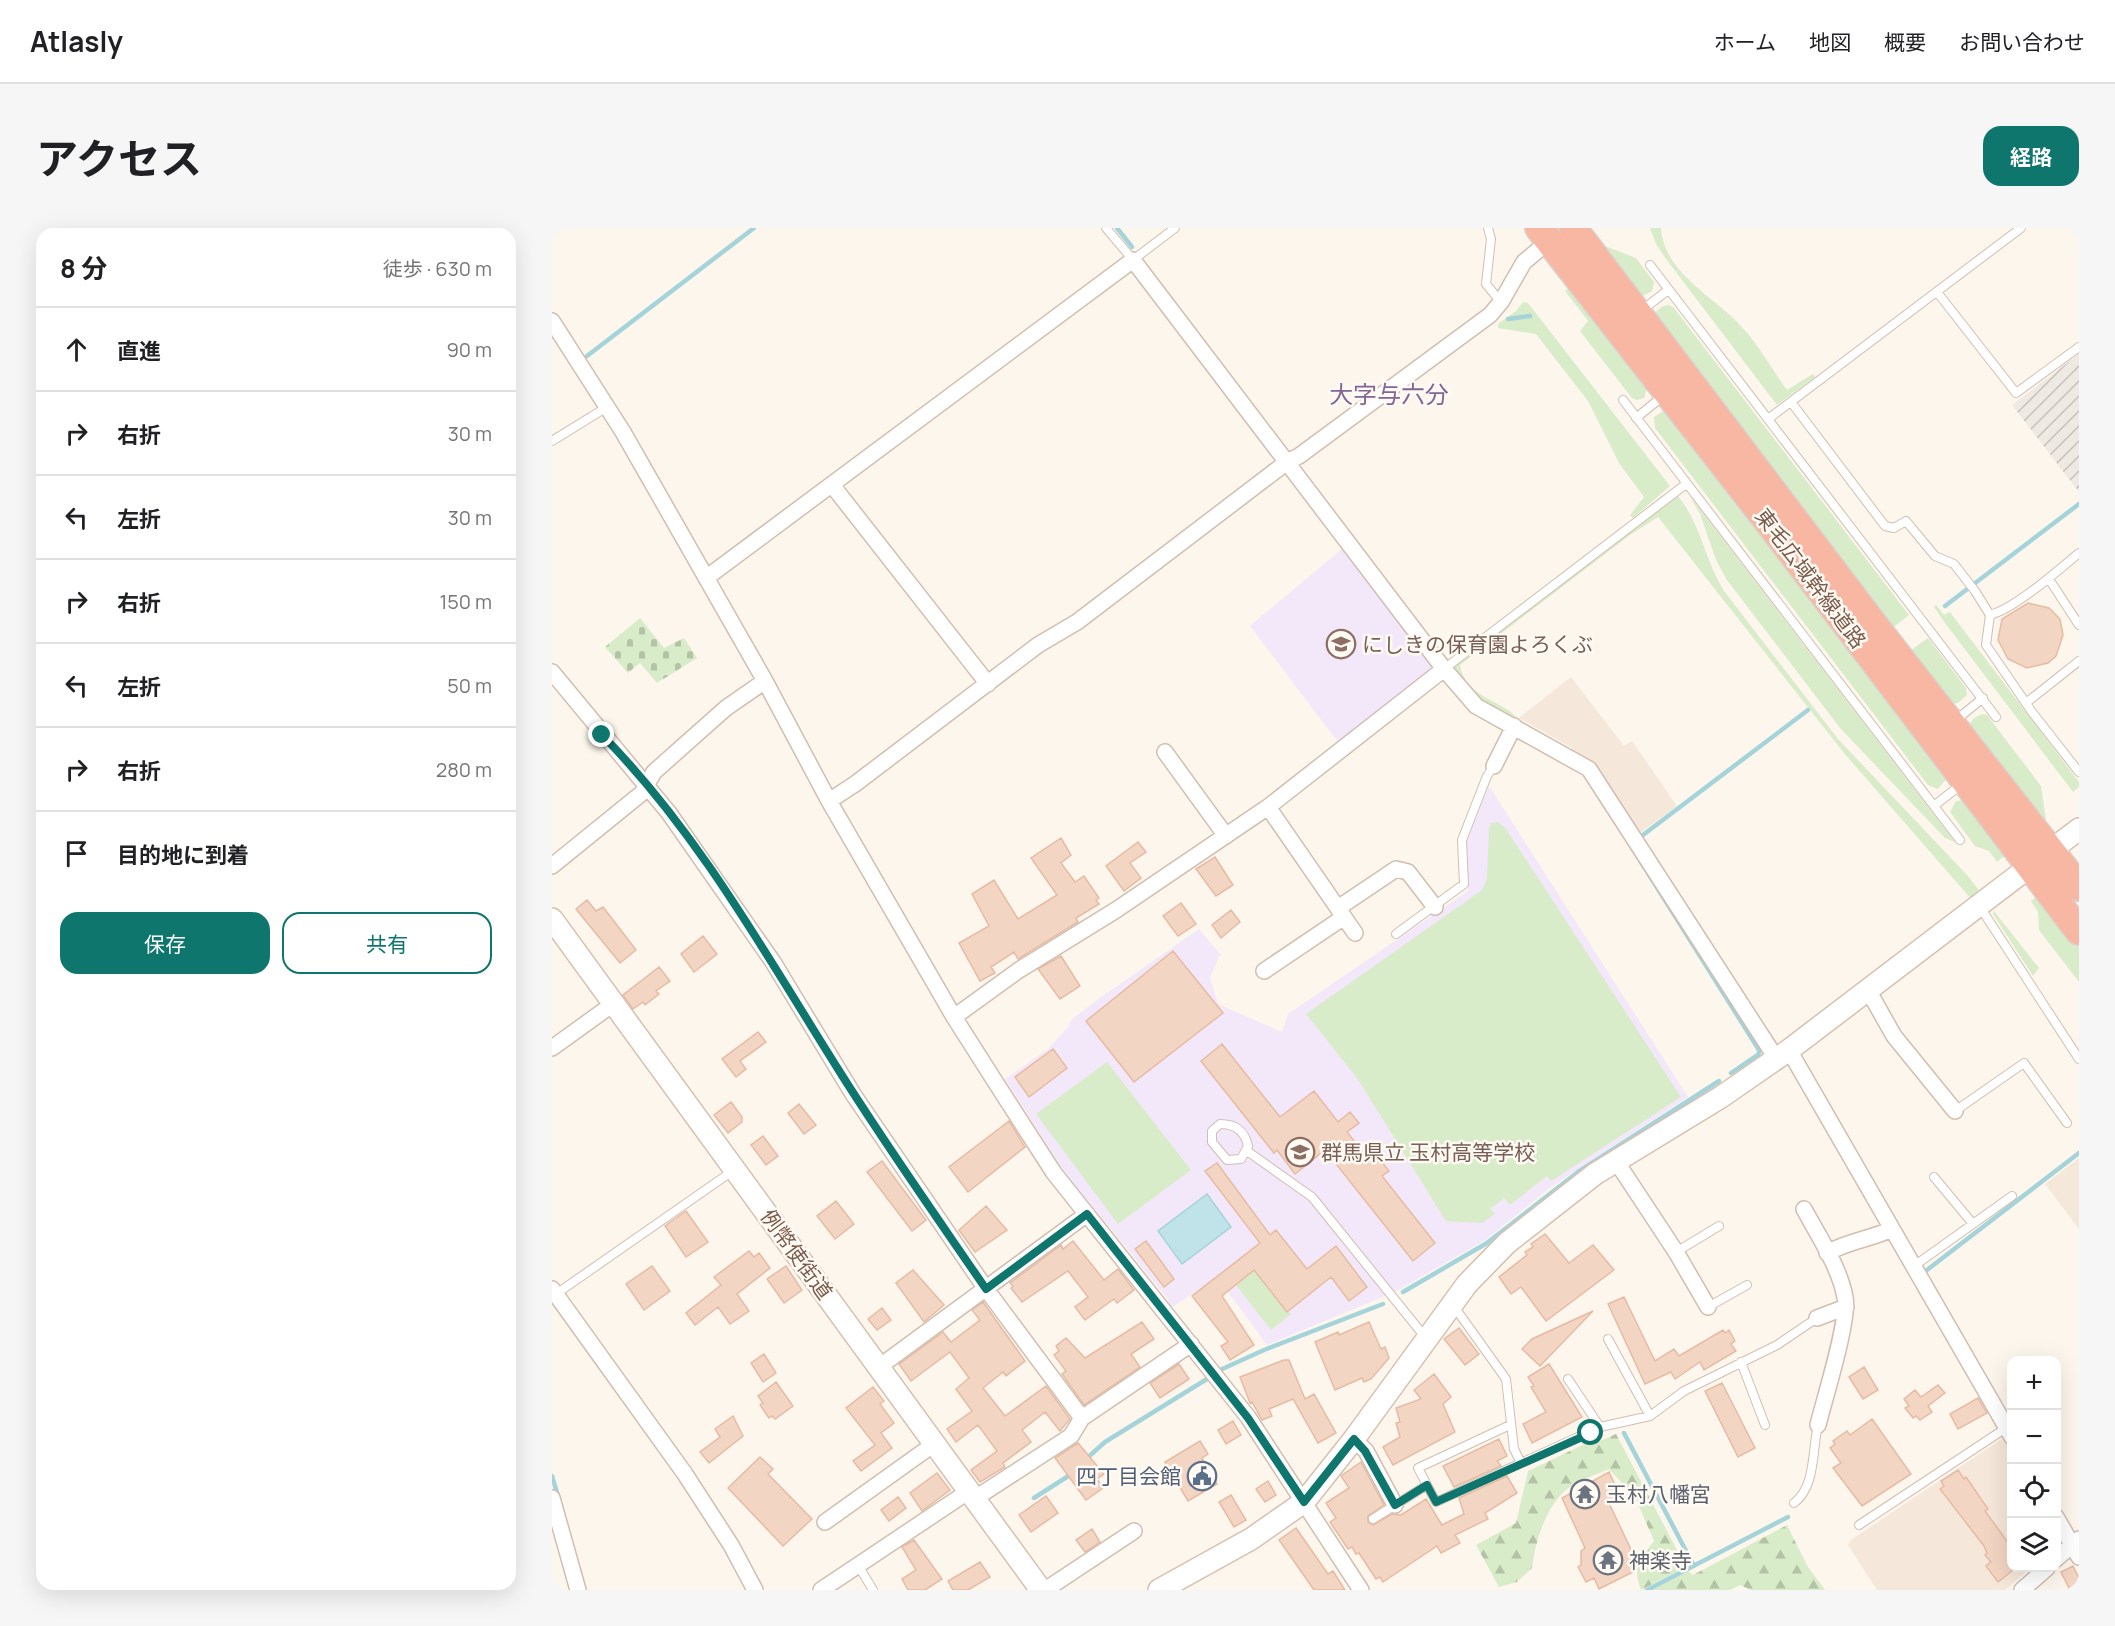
<!DOCTYPE html>
<html lang="ja">
<head>
<meta charset="utf-8">
<style>
	body { margin:0; font-family:Manrope,"Noto Sans JP",sans-serif; background:#f6f6f6; color:#202124 }
	.controls { position:absolute; right:18px; bottom:18px; display:grid; overflow:hidden; border-radius:12px; box-shadow:0 6px 24px #0002 }
	.controls button { width:54px; height:54px; display:grid; place-items:center; padding:0; border:0; border-bottom:2px solid #e0e0e0; background:#fff; color:#202124; font:30px sans-serif }
	.stop { position:absolute; width:18px; height:18px; margin:-14px; border:4px solid #0f766e; border-radius:50%; background:#fff }
	.stop.end { background:#0f766e; border-color:#fff; box-shadow:0 2px 6px #0008 }
	.list { margin:0; padding:0; list-style:none }
	h2 { display:flex; justify-content:space-between; align-items:center; height:78px; margin:0; padding:0 24px; font-size:26px }
	h2 small { font-size:20px; font-weight:400; color:#757577 }
	.list li { display:grid; grid-template-columns:39px 1fr auto; gap:18px; align-items:center; box-sizing:border-box; height:84px; padding:0 24px; border-top:2px solid #e0e0e0 }
	.list b { display:block; font-size:22px; white-space:nowrap }
	.list em { font-size:20px; font-style:normal; color:#757577 }
	.actions { display:flex; gap:12px; padding:18px 24px }
	.actions a { flex:1; padding:14px 0; border:2px solid #0f766e; border-radius:18px; text-align:center; font-size:21px; color:#0f766e }
	.actions .main { background:#0f766e; color:#fff }
	.icon { flex:none; width:33px; height:33px; fill:none; stroke:currentColor; stroke-width:2; stroke-linecap:round; stroke-linejoin:round }
	.map { position:relative; flex:none; width:1527px; height:1362px; overflow:hidden; border-radius:18px }
	header { display:flex; align-items:center; gap:36px; box-sizing:border-box; height:84px; padding:0 30px; background:#fff; border-bottom:2px solid #e0e0e0 }
	header strong { font-size:28px }
	nav { display:flex; gap:33px; margin-inline-start:auto; font-size:21px }
	.intro { display:flex; align-items:center; justify-content:space-between; box-sizing:border-box; height:144px; padding:0 36px }
	h1 { margin:0; font-size:42px }
	.button { padding:15px 27px; border-radius:18px; background:#0f766e; color:#fff; font-size:21px; font-weight:700 }
	main { display:flex; gap:36px; padding:0 36px }
	aside { flex:1; background:#fff; border-radius:18px; box-shadow:0 6px 24px #0002 }
	.map>svg:first-child { display:block }
	.residential { fill:#f5e8da }
	.industrial { fill:url(#industrial-furrows) }
	.education { fill:#f3e8fa }
	.grass { fill:#d8ecc9 }
	.forest { fill:url(#forest-firs) }
	.cemetery { fill:url(#cemetery-stones) }
	.water { fill:#bfe3e8; stroke:#a5d3da; stroke-width:1.5 }
	.lines { fill:none; stroke-linecap:round; stroke-linejoin:round }
	.stream { stroke:#a5d3da; stroke-width:4.5 }
	.building { fill:#f3d5c3; stroke:#e6bba3; stroke-width:1.5 }
	.lane-casing { stroke:#d1beb0; stroke-width:10 }
	.street-casing { stroke:#d1beb0; stroke-width:18 }
	.secondary-casing { stroke:#d6c0b0; stroke-width:24 }
	.highway-casing { stroke:#dad1cd; stroke-width:30 }
	.lane { stroke:#fff; stroke-width:8 }
	.street { stroke:#fff; stroke-width:15 }
	.secondary { stroke:#fff; stroke-width:21 }
	.highway { stroke:#f7b7a3; stroke-width:27 }
	.route { stroke:#0f766e; stroke-width:8 }
	.labels { text-anchor:middle; dominant-baseline:central; stroke-width:5; stroke-linejoin:round; paint-order:stroke }
	.street-label { font-size:21px; fill:#7a5c4d; stroke:#fffaf3 }
	.education-label { font-size:21px; fill:#785e54; stroke:#fffaf3; text-anchor:start }
	.service-label { font-size:21px; fill:#4e5e75; stroke:#fffaf3; text-anchor:end }
	.worship-label { font-size:21px; fill:#5b616d; stroke:#fffaf3; text-anchor:start }
	.quarter-label { font-size:24px; fill:#846695; stroke:#fffaf3 }
</style>
</head>
<body>
<header>
<strong>Atlasly</strong>
<nav><a>ホーム</a><a>地図</a><a>概要</a><a>お問い合わせ</a></nav>
</header>
<div class="intro"><h1>アクセス</h1><a class="button">経路</a></div>
<main>
<aside>
<h2>8 分<small>徒歩 · 630 m</small></h2>
<ul class="list">
<li><svg class="icon" aria-label="ahead" viewBox="0 0 24 24"><path d="M12 20V5M6 11l6-6 6 6"/></svg><div><b>直進</b></div><em>90 m</em></li>
<li><svg class="icon" aria-label="right" viewBox="0 0 24 24"><path d="M7 20v-9h11M14 6l5 5-5 5"/></svg><div><b>右折</b></div><em>30 m</em></li>
<li><svg class="icon" aria-label="left" viewBox="0 0 24 24"><path d="M17 20v-9H6M10 6l-5 5 5 5"/></svg><div><b>左折</b></div><em>30 m</em></li>
<li><svg class="icon" aria-label="right" viewBox="0 0 24 24"><path d="M7 20v-9h11M14 6l5 5-5 5"/></svg><div><b>右折</b></div><em>150 m</em></li>
<li><svg class="icon" aria-label="left" viewBox="0 0 24 24"><path d="M17 20v-9H6M10 6l-5 5 5 5"/></svg><div><b>左折</b></div><em>50 m</em></li>
<li><svg class="icon" aria-label="right" viewBox="0 0 24 24"><path d="M7 20v-9h11M14 6l5 5-5 5"/></svg><div><b>右折</b></div><em>280 m</em></li>
<li><svg class="icon" aria-label="arrive" viewBox="0 0 24 24"><path d="M6 21V4h12l-3 4 3 4H6"/></svg><div><b>目的地に到着</b></div></li>
</ul>
<div class="actions"><a class="main">保存</a><a>共有</a></div>
</aside>
<div class="map">
<svg width="1527" height="1362" viewBox="0 0 1527 1362">
	<defs>
		<pattern id="industrial-furrows" width="10" height="10" patternUnits="userSpaceOnUse" patternTransform="scale(1.5)"><rect width="10" height="10" fill="#efe9e4"/><path d="M-1 1l2-2M0 10L10 0M9 11l2-2" fill="none" stroke="#c7c0bb"/></pattern>
		<pattern id="forest-firs" width="22" height="20" patternUnits="userSpaceOnUse" patternTransform="scale(1.5)"><rect width="22" height="20" fill="#d8ecc9"/><path d="M5 1l3.5 6h-7zM16 11l3.5 6h-7z" fill="#b4c2a5"/></pattern>
		<pattern id="cemetery-stones" width="16" height="16" patternUnits="userSpaceOnUse" patternTransform="scale(1.5)"><rect width="16" height="16" fill="#d8ecc9"/><path d="M2 7V4a2 2 0 0 1 4 0v3zM10 15v-3a2 2 0 0 1 4 0v3z" fill="#b4c2a5"/></pattern>
	</defs>
	<rect width="100%" height="100%" fill="#fdf6ec"/>
	<path class="residential" d="M1019 449 1072 518 1080 513 1125 578 1088 605 1047 543 1026 528 1020 520 967 490Z
		M1527 930V1001L1493 956Z
		M1451 1210 1459 1225 1460 1340H1478L1453 1362H1325L1296 1317 1299 1312Z"/>
	<path class="industrial" d="M1527 126V264L1460 177Z"/>
	<path class="education" d="M791 320 881 435 879 441 786 514 698 398Z
		M937 558 1136 869 999 959 935 1011 845 1063 715 1117 665 1049 619 1080 615 1070 514 946 453 851 496 821 516 799 520 791 545 772 647 701 668 726 658 750 666 776 730 804 736 786 916 663 914 615Z"/>
	<path class="grass" d="M1098 0H1109C1112 42 1155 65 1182 91 1203 110 1218 139 1235 162L1261 146 1263 149 1225 177 1114 31 1104 16Z
		M1053 18 1084 30 1102 54 1100 63 1087 70 1048 21Z
		M1020 58 1096 158 1092 170 1085 172 1080 170 1028 103 1036 93 1013 63Z
		M971 74 976 75 1118 258 1081 290 1078 287 1092 269 1067 235 1036 173 984 106 946 100V96L964 83Z
		M1117 77 1122 80 1357 387 1338 402 1102 85 1111 78Z
		M1111 183 1116 184 1395 550 1386 561 1376 557 1103 200 1102 189Z
		M1137 267 1403 614 1393 610 1288 500 1175 352 1164 332 1148 286Z
		M1126 268C1149 296 1153 333 1172 363L1286 511 1415 647 1429 665 1420 672 1292 525 1106 289 1078 307 908 437C913 471 953 472 968 493L929 472 902 440 903 436Z
		M1384 377 1392 387 1398 384 1527 554V559L1521 564 1390 391 1382 379Z
		M1376 410 1414 460 1415 467 1406 475 1399 476 1356 424Z
		M1430 486 1435 487 1489 558 1494 592 1489 595 1417 497 1422 490Z
		M1412 572 1456 625 1445 634 1437 623 1423 618 1398 584 1404 573Z
		M946 594 954 601 1129 869 999 953 995 948 958 977 952 970 938 981 943 986 930 995 894 993 805 850 754 786 930 662 935 651 937 601 939 595Z
		M1487 666 1527 718V754L1487 702 1486 684 1479 673Z
		M1442 683 1487 740 1481 748 1441 686Z
		M555 834 639 942 566 996 484 886Z
		M702 1042 739 1086 719 1102 684 1057Z"/>
	<path class="forest" d="M1064 1206 1134 1339 1089 1362C1080 1338 1088 1331 1102 1313L1083 1269 1057 1241C1041 1248 1018 1255 1007 1269 991 1288 983 1316 980 1340L965 1354 947 1359 924 1317 964 1295 976 1243 1041 1212 1048 1213Z
		M1235 1297 1256 1339 1273 1362H1199L1188 1357 1178 1362H1100L1136 1343 1141 1347Z"/>
	<path class="cemetery" d="M88 390 112 420 132 410 145 430 105 455 88 435 76 445 53 419Z"/>
	<path class="water" d="M655 966 679 999 630 1036 606 1003Z"/>
	<g class="lines">
		<path class="stream" d="M565 0 580 19
			M956 91 978 88
			M35 128 202 0
			M1393 378 1527 276
			M1091 607 1256 482
			M1079 618 1207 822V826L1179 845
			M1375 1042 1527 925
			M851 1064 935 1015 1026 944 1167 853
			M668 1142 712 1122 831 1076
			M1072 1205 1142 1338
			M533 1232 553 1214 655 1151
			M0 1248 6 1268
			M482 1270 521 1245
			M1095 1362 1236 1289"/>
	</g>
	<path class="building" d="M1476 375 1497 380 1508 391 1511 407 1504 428 1496 435 1475 440 1456 431 1446 412 1450 391Z
		M509 610 519 627 509 635 523 654 532 648 547 670 544 672 547 676 524 690 526 694 466 731 462 724 439 739 443 745 428 753 407 715 437 698 420 666 442 652 466 691 505 667 479 630Z
		M586 614 594 624 578 635 589 650 572 663 554 638Z
		M663 629 681 657 664 668 644 641Z
		M35 672 44 683 51 679 84 722 68 735 24 681Z
		M629 675 644 696 626 708 611 688Z
		M679 682 688 694 669 710 660 697Z
		M151 708 165 726 142 744 129 726Z
		M621 723 671 785 582 854 534 793Z
		M509 728 528 758 508 771 486 741Z
		M107 739 118 753 104 763 107 766 93 777 91 774 81 781 71 767Z
		M206 804 214 814 188 833 194 841 184 849 170 831Z
		M670 816 728 889 762 863 786 894 798 884 807 895 795 904 814 928 821 923 837 943 830 948 883 1015 861 1033 773 922 743 946 725 922 722 925 649 833Z
		M501 821 515 840 477 869 463 849Z
		M179 874 190 889V894L176 905 162 887Z
		M247 876 264 897 252 906 236 885Z
		M457 893 473 919 416 964 397 939Z
		M211 908 226 928 214 937 199 917Z
		M330 933 374 992 360 1003 315 944Z
		M665 935 718 1007 724 1002 755 1041 784 1018 815 1059 797 1073 779 1049 735 1084 702 1042 670 1068 702 1117 678 1132 669 1118 676 1114 640 1068 708 1015 653 943Z
		M284 973 302 996 283 1011 265 988Z
		M434 978 455 1002 423 1024 407 1002Z
		M134 983 156 1014 134 1029 113 998Z
		M993 1006 1017 1035 1041 1017 1062 1042 994 1093 969 1059 959 1066 947 1049 975 1027 973 1024 981 1019 979 1016Z
		M521 1013 552 1052 566 1041 582 1062 565 1075 562 1071 533 1092 523 1079 536 1069 516 1043 470 1074 459 1060 461 1058 458 1055 509 1017 511 1021Z
		M594 1013 622 1051 612 1059 583 1021Z
		M197 1023 202 1029 207 1025 218 1040 185 1066 197 1083 178 1096 166 1079 143 1097 134 1085 169 1057 162 1049Z
		M100 1038 118 1063 92 1082 74 1056Z
		M234 1038 250 1062 232 1075 215 1051Z
		M361 1042 392 1077 372 1094 344 1055Z
		M1072 1069 1103 1133 1122 1121 1127 1128 1171 1102 1173 1105 1177 1102 1183 1113 1179 1116 1184 1123 1152 1142 1148 1134 1123 1151 1119 1144 1093 1156 1056 1076Z
		M431 1074 473 1133 454 1148 451 1144 431 1160 453 1188 494 1158 518 1191 508 1203 493 1184 470 1202 479 1214 451 1235 453 1239 428 1254 419 1242 445 1223 426 1197 404 1214 395 1201 420 1183 404 1161 417 1150 398 1124 359 1153 347 1136 391 1104 399 1114 428 1092 420 1082Z
		M330 1080 339 1092 325 1102 316 1091Z
		M1041 1083 988 1138 970 1121 980 1111Z
		M590 1094 602 1111 579 1126 588 1139 532 1177 510 1146 514 1143 502 1127 507 1123 504 1118 514 1110 533 1130Z
		M817 1094 829 1121 833 1119 837 1130 819 1151 812 1154 810 1150 783 1162 763 1114 786 1104 787 1107Z
		M907 1100 927 1126 913 1137 892 1111Z
		M212 1126 224 1145 211 1154 199 1135Z
		M732 1132H737L753 1171 762 1166 784 1205 766 1215 741 1171 717 1181 720 1188 710 1192 700 1174 698 1175 688 1149Z
		M627 1136 637 1151 608 1170 598 1155Z
		M997 1136 1030 1189 980 1215 971 1196 994 1184 979 1159 982 1158 976 1149Z
		M1312 1139 1326 1162 1311 1171 1297 1149Z
		M882 1146 899 1169 891 1176 903 1204 841 1237 831 1219 848 1209 844 1195 848 1194 844 1180 869 1171 862 1162Z
		M224 1154 241 1178 223 1191 220 1188 217 1190 208 1177 211 1175 206 1168Z
		M1170 1155 1203 1220 1186 1229 1153 1163Z
		M1386 1157 1393 1165 1376 1178 1380 1184 1368 1192 1364 1188 1361 1190 1353 1180 1357 1178 1352 1171 1363 1162 1369 1169Z
		M321 1159 332 1173 328 1176 342 1195 329 1205 340 1220 309 1243 301 1233 323 1217 294 1180Z
		M1426 1170 1435 1185 1406 1201 1398 1186Z
		M181 1188 191 1208 157 1235 148 1224 168 1209 163 1201Z
		M1320 1191 1359 1246 1310 1278 1281 1240 1289 1235 1278 1220 1283 1216 1281 1213 1295 1203 1298 1207Z
		M681 1193 689 1207 674 1216 666 1202Z
		M947 1211 955 1228 945 1233 949 1238 902 1259 891 1238Z
		M648 1213 656 1226 650 1230 665 1256 636 1273 613 1234Z
		M526 1215 552 1246 545 1251 551 1260 534 1272 503 1230Z
		M208 1229 221 1241 216 1246 260 1291 231 1318 176 1260Z
		M809 1234 832 1277 816 1288V1294L821 1297 840 1286 849 1287 874 1271 890 1297 912 1286 907 1270 955 1248 965 1265 933 1285 936 1291 903 1307 908 1315 889 1325 885 1318 831 1354 828 1349 824 1351 807 1325 804 1326 800 1319 796 1321 778 1294 784 1290 774 1275 797 1260 789 1248Z
		M1406 1242 1412 1251 1414 1249 1436 1281 1433 1283 1460 1320V1343L1446 1354 1434 1338 1439 1334 1433 1327 1435 1325 1432 1318 1388 1261 1392 1258 1389 1253Z
		M1057 1244 1069 1269 1057 1275 1083 1330 1076 1334 1081 1344 1047 1361 1042 1350 1034 1354 1026 1339 1029 1337V1323L1033 1320 1010 1270Z
		M385 1245 398 1262 370 1283 358 1265Z
		M716 1253 724 1267 713 1274 704 1261Z
		M679 1267 694 1292 682 1299 667 1274Z
		M494 1268 506 1285 479 1304 467 1287Z
		M346 1269 354 1280 337 1293 329 1282Z
		M744 1300 776 1346 781 1343 793 1362H762L727 1312Z
		M540 1301 548 1314 533 1324 524 1312Z
		M362 1312 390 1351 373 1362H356L350 1351 364 1342 350 1319Z
		M428 1334 438 1349 416 1362H401L396 1353Z
		M1521 1338 1527 1350V1362H1518L1509 1344Z"/>
	<g class="lines">
		<g class="lane-casing">
			<path id="lane" d="M554 0 581 32 623 0
				M936 0 939 11 934 56 949 74
				M1098 37 1444 489
				M1385 64 1464 165 1527 119
				M1089 83 1116 62
				M1071 172 1408 612
				M1239 174 1333 298 1342 300 1354 293 1383 328 1402 336 1423 363 1438 387 1434 417 1480 484 1527 544
				M1084 190 1111 168
				M1216 191 1469 0
				M0 213 55 179
				M1497 351 1527 397
				M1438 387C1462 381 1507 342 1527 325
				M892 441 1134 256
				M1474 475 1527 433
				M1404 492 1431 470
				M1383 577 1410 556
				M1428 679 1527 831
				M844 706 912 656 910 612 935 548 942 538
				M1403 883 1472 835 1515 895
				M668 896C683 896 693 903 696 918L689 931 675 932 660 914V903Z
				M695 923 760 969 873 1109
				M1382 949 1421 996
				M1124 1024 1167 998
				M1362 1038 1460 968
				M4 1066 182 942
				M901 1077 954 1151 962 1221 969 1235
				M1156 1079 1195 1057
				M1056 1111 1098 1188
				M1189 1134 1213 1197
				M1016 1151 1048 1199
				M958 1197 866 1240 884 1274 1048 1199 1098 1188 1132 1163 1225 1117 1265 1090
				M1242 1275C1264 1259 1260 1221 1266 1197
				M821 1291 875 1257
				M1307 1297 1454 1200
				M306 1337 321 1362"/>
		</g>
		<g class="street-casing">
			<path id="street" d="M0 93 71 204 213 453 277 573 402 789 444 855 502 945 696 1189 809 1362
				M280 257 436 456
				M154 350 581 32 892 441 924 478 1037 541 1224 830
				M0 444 117 585 221 734 301 866 434 1061 530 1190
				M613 524 674 608
				M942 538 962 498
				M277 573 303 556 486 417 525 394 735 234 747 228 938 87 949 74 972 34 997 13
				M716 579 803 705
				M0 638 90 565 102 544 174 480 213 453
				M786 680 844 641 856 644 883 679
				M712 743 792 689
				M1316 762 1342 808 1403 883
				M402 789 467 742 564 682 716 579 892 441
				M0 820 61 776
				M1237 822 1460 1209
				M1064 933 1124 1024 1156 1079
				M1252 981C1267 1009 1287 1038 1293 1069 1298 1090 1272 1172 1266 1197
				M1275 1025C1296 1013 1319 1011 1340 1001
				M0 1061 133 1246 179 1317 203 1362
				M1265 1090 1294 1079
				M327 1139 535 986
				M802 1211 814 1223 843 1277
				M0 1270 26 1362
				M422 1271 519 1208 530 1190 639 1116
				M1504 1289 1527 1329
				M273 1294 382 1216
				M1504 1331 1527 1311
				M269 1362 417 1263
				M493 1362 582 1303
				M1470 1362 1495 1340"/>
		</g>
		<g class="secondary-casing">
			<path id="secondary" d="M0 691 489 1362
				M607 1362 699 1311 752 1274 802 1211 915 1056 955 1015 1043 946 1169 869 1237 822 1527 601"/>
		</g>
		<g class="highway-casing">
			<path id="highway" d="M987 0 1221 300 1527 703
				M1021 0 1326 402 1527 659"/>
		</g>
		<use href="#lane" class="lane"/>
		<use href="#street" class="street"/>
		<use href="#secondary" class="secondary"/>
		<use href="#highway" class="highway"/>
	</g>
	<g class="lines">
		<path class="route" d="M50 507C146 604 214 727 286 841 333 916 384 988 434 1061L535 986 696 1190 752 1274 802 1211 813 1223 843 1277 875 1257 884 1274 1039 1205"/>
	</g>
	<defs>
		<g id="school-ring" transform="scale(1.5)"><circle r="9.5" fill="#fffaf3" stroke="#8d6e63" stroke-width="1.5"/><path d="M0-5L7-2L0 1L-7-2ZM-4 1L0 2.5L4 1V4Q0 6-4 4Z" fill="#8d6e63"/></g>
		<g id="civic-ring" transform="scale(1.5)"><circle r="9.5" fill="#fffaf3" stroke="#5c6f8a" stroke-width="1.5"/><path d="M-.6-6.5H3V-4.5H.6V-3L4-1V1h2V6H-6V1h2V-1L-.6-3ZM-1.2 2.5V6h2.4V2.5Z" fill="#5c6f8a"/></g>
		<g id="temple-ring" transform="scale(1.5)"><circle r="9.5" fill="#fffaf3" stroke="#6b7280" stroke-width="1.5"/><path d="M0-6L5-2H3V0L6.5 2.5H4V6H1.5V3h-3V6H-4V2.5H-6.5L-3 0V-2H-5Z" fill="#6b7280"/></g>
	</defs>
	<g fill-rule="evenodd">
		<use href="#school-ring" x="789" y="416"/>
		<use href="#school-ring" x="748" y="924"/>
		<use href="#civic-ring" x="650" y="1248"/>
		<use href="#temple-ring" x="1033" y="1266"/>
		<use href="#temple-ring" x="1056" y="1332"/>
	</g>
	<g class="labels">
		<g class="street-label">
			<text transform="translate(1259 350) rotate(53)">東毛広域幹線道路</text>
			<text transform="translate(245 1026) rotate(54)">例幣使街道</text>
		</g>
		<g class="education-label">
			<text x="810" y="416">にしきの保育園よろくぶ</text>
			<text x="769" y="924">群馬県立 玉村高等学校</text>
		</g>
		<g class="service-label">
			<text x="629" y="1248">四丁目会館</text>
		</g>
		<g class="worship-label">
			<text x="1054" y="1266">玉村八幡宮</text>
			<text x="1077" y="1332">神楽寺</text>
		</g>
		<g class="quarter-label">
			<text x="837" y="165">大字与六分</text>
		</g>
	</g>
</svg>
<div class="controls">
<button>+</button>
<button>−</button>
<button><svg class="icon" aria-label="locate" viewBox="0 0 24 24"><circle cx="12" cy="12" r="6"/><path d="M12 2v4M12 18v4M2 12h4M18 12h4"/></svg></button>
<button><svg class="icon" aria-label="layers" viewBox="0 0 24 24"><path d="M12 4l9 5-9 5-9-5zM3 14l9 5 9-5"/></svg></button>
</div>
<div class="stop" style="left:1039px;top:1205px"></div>
<div class="stop end" style="left:50px;top:507px"></div>
</div>
</main>
</body>
</html>
